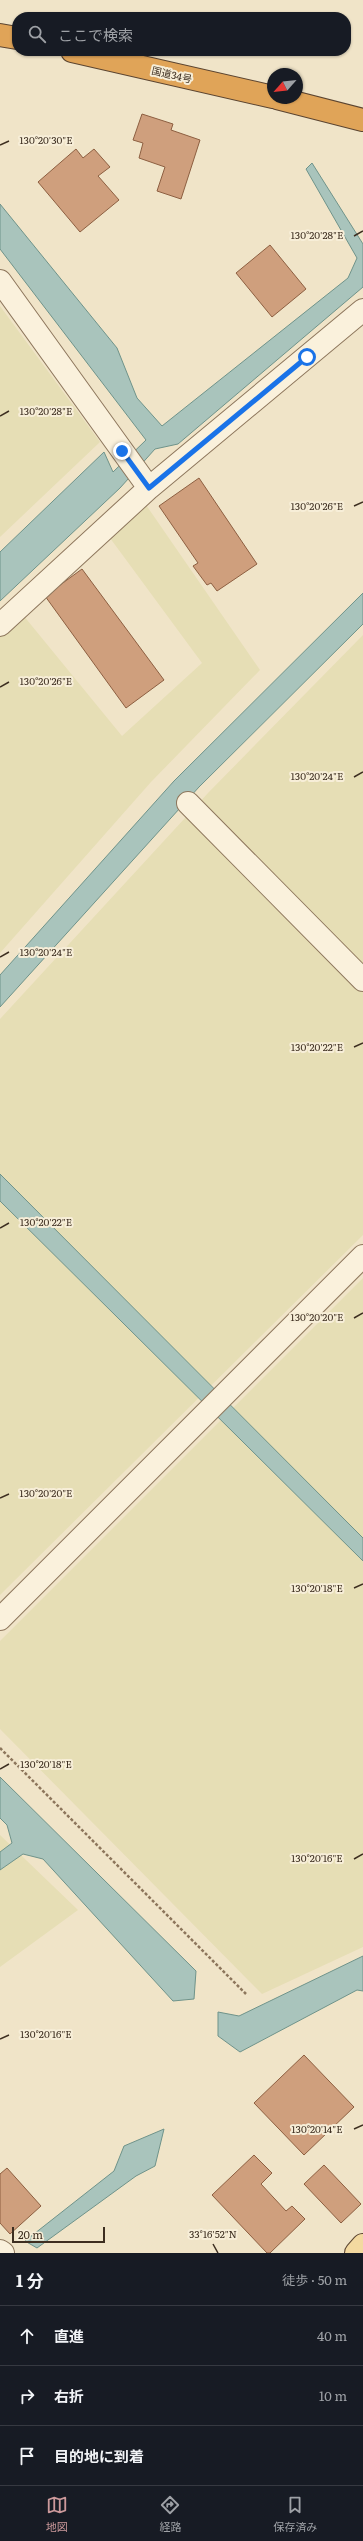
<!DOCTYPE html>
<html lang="ja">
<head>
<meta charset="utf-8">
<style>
	body { margin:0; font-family:Literata,"Noto Sans JP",serif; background:#20242c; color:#f1f3f6 }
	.compass { position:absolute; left:267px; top:68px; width:36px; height:36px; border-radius:50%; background:#171b24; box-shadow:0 1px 3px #0004; rotate:243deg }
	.scale { position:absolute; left:12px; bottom:10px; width:93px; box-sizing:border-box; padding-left:4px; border:2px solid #3d2e20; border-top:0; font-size:11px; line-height:14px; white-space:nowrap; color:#3d2e20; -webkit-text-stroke:3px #f7eed8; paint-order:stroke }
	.stop { position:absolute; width:12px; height:12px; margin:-9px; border:3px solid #1a73e8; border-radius:50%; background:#fff }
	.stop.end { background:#1a73e8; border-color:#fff; box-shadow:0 1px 4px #0008 }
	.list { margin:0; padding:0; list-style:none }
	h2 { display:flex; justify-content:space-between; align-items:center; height:52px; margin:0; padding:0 16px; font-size:17px }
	h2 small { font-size:13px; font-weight:400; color:#9ea1a6 }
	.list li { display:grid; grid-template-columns:26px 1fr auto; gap:12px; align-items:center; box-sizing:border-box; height:60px; padding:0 16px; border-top:1px solid #363941 }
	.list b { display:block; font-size:15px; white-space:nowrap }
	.list em { font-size:13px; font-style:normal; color:#9ea1a6 }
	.icon { flex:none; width:22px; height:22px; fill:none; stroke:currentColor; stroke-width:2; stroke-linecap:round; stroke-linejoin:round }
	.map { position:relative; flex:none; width:363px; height:2253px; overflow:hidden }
	.search { position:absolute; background:#171b24; box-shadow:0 1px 3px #0004; left:12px; right:12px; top:12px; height:44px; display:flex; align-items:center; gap:10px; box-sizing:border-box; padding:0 14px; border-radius:16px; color:#9ea1a6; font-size:15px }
	.sheet { height:232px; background:#171b24 }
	nav { display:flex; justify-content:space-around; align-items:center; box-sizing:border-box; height:56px; border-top:1px solid #363941; background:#171b24; font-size:11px; color:#9ea1a6 }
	nav a { display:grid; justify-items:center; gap:2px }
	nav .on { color:#cc999b }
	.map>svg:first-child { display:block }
	.farmland { fill:#e6deb5 }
	.water { fill:#a9c4bc; stroke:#6f938a }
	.building { fill:#cf9f7d; stroke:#8d5f41 }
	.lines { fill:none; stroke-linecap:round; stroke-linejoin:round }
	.street-casing { stroke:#8d765c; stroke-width:24 }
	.primary-casing { stroke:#5b4430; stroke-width:24 }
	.highway-casing { stroke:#5b4430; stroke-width:24 }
	.path { stroke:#8d765c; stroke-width:2.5; stroke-dasharray:3 2; stroke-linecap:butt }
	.street { stroke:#faf1dc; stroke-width:22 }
	.primary { stroke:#f3d9a0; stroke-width:22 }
	.highway { stroke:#e0a458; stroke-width:22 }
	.route { stroke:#1a73e8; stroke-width:5 }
	.ticks { fill:none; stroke:#3d2e20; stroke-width:1.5 }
	.labels { text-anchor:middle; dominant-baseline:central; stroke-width:4; stroke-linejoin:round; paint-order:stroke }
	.street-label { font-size:10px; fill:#3d2e20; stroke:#f7eed8 }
	.ticks-label { font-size:10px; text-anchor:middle; fill:#3d2e20; stroke:#f7eed8; stroke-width:4; stroke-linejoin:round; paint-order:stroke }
</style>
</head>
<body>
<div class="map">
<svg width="363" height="2253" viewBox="0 0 363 2253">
	<rect width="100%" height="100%" fill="#f0e4c8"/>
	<path class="farmland" d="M0 306 100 442 0 537Z
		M144 502 260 670 151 782 0 953V636L23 615 122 736 202 663 110 538Z
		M363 635V1235L0 1595V1019L208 793Z
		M363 1278V1947L262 1994 0 1729V1641Z
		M0 1835 78 1910 0 1967Z"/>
	<path class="water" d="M312 163 363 244V287L178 444 155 449 120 488 0 601V552L104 452 113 472 146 440 0 249V204L117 348 137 398 162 426 348 278 357 258 306 169Z
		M363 593V624L199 787 0 1007V975L174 781Z
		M0 1174 363 1538V1561L0 1201Z
		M0 1777 196 1971 194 1999 173 2001 43 1859 23 1854 0 1870V1852L12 1843 7 1825 0 1818Z
		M363 1956V1991L357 1990 240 2052 218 2036V2012L239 2016Z
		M164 2129 155 2166 136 2176 37 2248 25 2241 114 2171 124 2146Z"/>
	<path class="building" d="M142 114 173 124 171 130 200 140 181 199 157 191 165 167 139 158 143 143 133 140Z
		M76 149 83 158 94 149 110 167 98 176 119 200 80 232 38 182Z
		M270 245 306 289 272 317 236 273Z
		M199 478 257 564 217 591 211 583 207 585 193 566 198 563 159 506Z
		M82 569 164 680 126 708 45 596Z
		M304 2055 354 2107 304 2155 254 2103Z
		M254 2155 272 2173 261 2184 286 2211 292 2206 305 2219 270 2253H267L212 2195Z
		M324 2165 361 2204 341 2223 304 2184Z
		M7 2168 41 2206 10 2234 0 2223V2174Z"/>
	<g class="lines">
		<g class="street-casing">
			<path id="street" d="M0 281 149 488
				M0 625 149 488 363 310
				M188 803 363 980
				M0 1619 363 1256
				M0 2251 3 2253"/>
		</g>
		<g class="primary-casing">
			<path id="primary" d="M356 2253 363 2245"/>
		</g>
		<g class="highway-casing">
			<path id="highway" d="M0 35 17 38
				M72 51 273 97
				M277 98 363 120"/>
		</g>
		<path class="path" d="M0 1748 246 1994"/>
		<use href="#street" class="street"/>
		<use href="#primary" class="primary"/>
		<use href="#highway" class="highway"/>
	</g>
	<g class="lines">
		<path class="route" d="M122 451 149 488 307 357"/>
	</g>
	<path class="ticks" d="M0 145 9 141M354 236 363 231M0 416 9 411M354 506 363 502M0 687 9 682M354 777 363 772M0 957 9 952M354 1047 363 1043M0 1228 9 1223M354 1318 363 1313M0 1498 9 1494M354 1588 363 1584M0 1769 9 1764M354 1859 363 1854M0 2039 9 2035M354 2129 363 2125M213 2244 218 2253"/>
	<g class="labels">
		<g class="street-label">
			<text transform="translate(172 74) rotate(13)">国道34号</text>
		</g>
	</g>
	<g class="ticks-label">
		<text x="46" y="144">130°20'30"E</text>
		<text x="317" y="239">130°20'28"E</text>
		<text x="46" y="415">130°20'28"E</text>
		<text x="317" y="510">130°20'26"E</text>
		<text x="46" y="685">130°20'26"E</text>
		<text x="317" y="780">130°20'24"E</text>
		<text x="46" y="956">130°20'24"E</text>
		<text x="317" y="1051">130°20'22"E</text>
		<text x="46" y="1226">130°20'22"E</text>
		<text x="317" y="1321">130°20'20"E</text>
		<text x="46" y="1497">130°20'20"E</text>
		<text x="317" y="1592">130°20'18"E</text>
		<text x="46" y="1768">130°20'18"E</text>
		<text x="317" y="1862">130°20'16"E</text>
		<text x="46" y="2038">130°20'16"E</text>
		<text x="317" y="2133">130°20'14"E</text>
		<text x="213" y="2238">33°16'52"N</text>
	</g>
</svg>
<svg class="compass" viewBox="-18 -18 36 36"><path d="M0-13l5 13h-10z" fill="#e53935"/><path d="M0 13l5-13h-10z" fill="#9ea1a6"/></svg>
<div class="scale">20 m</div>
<div class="stop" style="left:307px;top:357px"></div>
<div class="stop end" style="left:122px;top:451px"></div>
<div class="search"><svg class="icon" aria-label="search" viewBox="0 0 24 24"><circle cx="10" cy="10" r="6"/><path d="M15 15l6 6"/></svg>ここで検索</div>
</div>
<section class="sheet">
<h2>1 分<small>徒歩 · 50 m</small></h2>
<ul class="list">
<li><svg class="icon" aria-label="ahead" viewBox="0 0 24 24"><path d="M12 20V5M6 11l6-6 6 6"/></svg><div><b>直進</b></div><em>40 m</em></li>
<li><svg class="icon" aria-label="right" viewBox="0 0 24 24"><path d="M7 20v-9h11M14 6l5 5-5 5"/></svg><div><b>右折</b></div><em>10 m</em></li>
<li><svg class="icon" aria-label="arrive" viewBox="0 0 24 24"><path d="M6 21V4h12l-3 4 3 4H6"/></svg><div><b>目的地に到着</b></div></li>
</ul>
</section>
<nav>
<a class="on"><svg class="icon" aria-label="map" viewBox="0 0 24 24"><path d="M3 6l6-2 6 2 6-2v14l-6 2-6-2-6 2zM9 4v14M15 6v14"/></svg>地図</a>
<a><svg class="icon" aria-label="directions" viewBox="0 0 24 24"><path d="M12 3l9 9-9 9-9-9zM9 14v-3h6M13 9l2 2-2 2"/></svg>経路</a>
<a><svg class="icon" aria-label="saved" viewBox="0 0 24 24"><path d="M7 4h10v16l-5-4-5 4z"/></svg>保存済み</a>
</nav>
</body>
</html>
